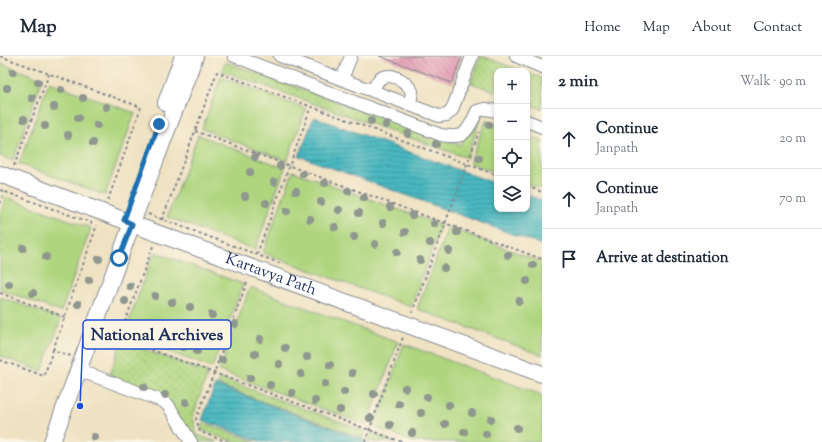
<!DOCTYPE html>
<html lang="en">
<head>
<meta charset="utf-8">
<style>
	body { margin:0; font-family:"Sorts Mill Goudy",serif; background:#f2f2f3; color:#1f2937 }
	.controls { position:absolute; right:12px; top:12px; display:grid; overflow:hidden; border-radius:8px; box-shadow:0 2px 6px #0003 }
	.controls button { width:36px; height:36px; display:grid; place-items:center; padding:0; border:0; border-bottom:1px solid #e0e1e3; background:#fff; color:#1f2937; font:20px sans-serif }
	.stop { position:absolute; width:12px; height:12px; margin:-9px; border:3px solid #1f6fb2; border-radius:50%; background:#fff }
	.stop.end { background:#1f6fb2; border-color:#fff; box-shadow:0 1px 4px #0008 }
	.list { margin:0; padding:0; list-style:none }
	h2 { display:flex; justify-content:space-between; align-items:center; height:52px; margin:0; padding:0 16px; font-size:17px }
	h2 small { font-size:13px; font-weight:400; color:#747a83 }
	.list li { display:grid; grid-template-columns:26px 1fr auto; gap:12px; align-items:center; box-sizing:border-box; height:60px; padding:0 16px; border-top:1px solid #e0e1e3 }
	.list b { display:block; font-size:15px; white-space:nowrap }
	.list p { margin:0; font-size:13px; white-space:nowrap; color:#747a83 }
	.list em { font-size:13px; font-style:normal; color:#747a83 }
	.icon { flex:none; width:22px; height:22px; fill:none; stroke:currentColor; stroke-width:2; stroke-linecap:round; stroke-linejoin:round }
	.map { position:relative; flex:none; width:542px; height:386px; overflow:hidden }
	header { display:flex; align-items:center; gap:24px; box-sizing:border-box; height:56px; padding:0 20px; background:#fff; border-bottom:1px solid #e0e1e3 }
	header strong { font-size:19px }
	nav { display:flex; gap:22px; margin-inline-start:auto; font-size:14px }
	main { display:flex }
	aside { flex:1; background:#fff }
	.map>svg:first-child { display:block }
	.grass { fill:url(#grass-dots); stroke:#65826e }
	.garden { fill:#afd67f; stroke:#65826e }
	.water { fill:url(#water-rules); stroke:#32748f }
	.building { fill:url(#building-back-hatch) }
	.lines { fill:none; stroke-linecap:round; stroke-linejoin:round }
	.minor-casing { stroke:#858890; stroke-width:14 }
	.major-casing { stroke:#858890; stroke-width:18 }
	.path { stroke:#858890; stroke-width:2; stroke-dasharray:3 3; stroke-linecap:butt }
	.minor { stroke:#fff; stroke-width:12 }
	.major { stroke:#fff; stroke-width:16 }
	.tree { fill:#8f978f }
	.route { stroke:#1f6fb2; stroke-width:5 }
	.labels { text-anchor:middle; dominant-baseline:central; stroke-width:4; stroke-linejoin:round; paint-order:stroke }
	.street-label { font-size:16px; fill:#1b2f5e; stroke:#fcf5e5 }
	.leader { fill:none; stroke:#1d4ed8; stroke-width:1.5 }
	.callout-dot { fill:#1d4ed8; stroke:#fcf5e5; stroke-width:1.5 }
	.callout { fill:#fcf5e5; stroke:#1d4ed8; stroke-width:1.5 }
	.callout-label { font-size:17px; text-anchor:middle; font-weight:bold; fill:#1b2f5e }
</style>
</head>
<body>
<header>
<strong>Map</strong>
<nav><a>Home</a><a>Map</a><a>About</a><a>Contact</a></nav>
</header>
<main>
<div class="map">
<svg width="542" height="386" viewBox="0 0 542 386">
	<defs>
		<pattern id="grass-dots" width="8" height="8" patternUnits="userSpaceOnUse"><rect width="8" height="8" fill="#afd67f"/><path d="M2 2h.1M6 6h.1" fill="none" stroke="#96b870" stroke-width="1.8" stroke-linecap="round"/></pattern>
		<pattern id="water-rules" width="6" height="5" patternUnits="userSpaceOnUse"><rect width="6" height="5" fill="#49b8c0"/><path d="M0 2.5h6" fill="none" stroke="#3c969f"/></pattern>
		<pattern id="building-back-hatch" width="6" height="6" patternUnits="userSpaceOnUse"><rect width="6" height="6" fill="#e4a1b7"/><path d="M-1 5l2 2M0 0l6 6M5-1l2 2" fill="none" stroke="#b88498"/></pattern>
	</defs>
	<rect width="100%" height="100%" fill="#fcf5e5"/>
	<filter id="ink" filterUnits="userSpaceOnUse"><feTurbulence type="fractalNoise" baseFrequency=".025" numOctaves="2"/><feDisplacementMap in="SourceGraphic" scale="8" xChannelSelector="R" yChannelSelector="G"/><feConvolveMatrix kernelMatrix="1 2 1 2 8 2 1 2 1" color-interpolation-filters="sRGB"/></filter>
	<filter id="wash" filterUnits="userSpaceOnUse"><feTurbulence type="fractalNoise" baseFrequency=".012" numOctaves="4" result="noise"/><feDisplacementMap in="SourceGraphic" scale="16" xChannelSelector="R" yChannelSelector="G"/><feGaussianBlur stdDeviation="0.9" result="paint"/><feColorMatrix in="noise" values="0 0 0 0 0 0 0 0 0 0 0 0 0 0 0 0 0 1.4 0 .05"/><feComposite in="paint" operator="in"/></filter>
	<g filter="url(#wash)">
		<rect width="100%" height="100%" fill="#efe2c2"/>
		<path class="grass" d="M481 0H482L522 15H497V36L471 27Z
			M225 6 461 89 473 56 482 59 467 102 222 15Z
			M527 17 542 22V53L527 47Z
			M122 285 208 317 193 360 197 379 217 386H195L162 339 109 320Z
			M220 322 365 375 362 382 218 329Z
			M204 367 256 386H234L201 374Z
			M371 377 395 386H374L368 384Z"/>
		<path class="garden" d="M0 7 42 23 13 105 0 100Z
			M221 21 306 53 287 105 202 73Z
			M49 26 135 57 105 139 19 108Z
			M486 64 497 68V117L470 107Z
			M198 79 285 112 255 194 167 161Z
			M527 79 542 85V133L527 128Z
			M293 115 441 169 411 251 263 197Z
			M6 141 91 172 61 256 0 233V158Z
			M448 171 542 206V299L417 253Z
			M154 196 243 228 212 312 124 279Z
			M250 231 398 286 367 369 219 315Z
			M0 241 61 263 42 315 0 300Z
			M404 288 542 339V386H414L374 371Z"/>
		<path class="water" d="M314 61 497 128V153H527V139L542 144V189L299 100Z
			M215 329 370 386H261L202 364Z"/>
		<g id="blocks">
			<path class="building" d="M379 0H462L452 27Z"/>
		</g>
	</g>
	<g filter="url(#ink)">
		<use href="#blocks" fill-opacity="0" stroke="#858890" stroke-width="1"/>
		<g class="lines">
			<g class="minor-casing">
				<path id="minor" d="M234 0 441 79C447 80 455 81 461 79 468 76 474 62 477 55L485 53 497 55
					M280 0 439 60 447 59 452 54 472 0
					M516 0 542 11
					M342 23 351 0
					M372 34 380 22C383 21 387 20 390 20 400 21 407 28 412 35L410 49
					M527 65 542 71
					M78 314 162 345 168 349 191 386"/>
			</g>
			<g class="major-casing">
				<g id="major">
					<path d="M166 47 183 0"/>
					<path id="s1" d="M0 118 123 164 132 168 542 318"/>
					<path d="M52 386 142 140 195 0"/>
				</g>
			</g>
			<path class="path" d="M0 0 141 51 108 144
				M195 75 542 203
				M14 110 49 18
				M527 130 542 136
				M0 134 92 167
				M0 148 4 136
				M148 158 282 208
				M162 164 217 16 497 119
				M153 190 119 282 402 386
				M257 198 311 51
				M0 237 65 261
				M412 257 479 76
				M53 294 97 169
				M0 304 44 320 53 294 71 300
				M228 386 200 376 196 363 214 317 247 226
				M365 386 403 281"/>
			<use href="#minor" class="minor"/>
			<use href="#major" class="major"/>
		</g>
		<g class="tree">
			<circle cx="13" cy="16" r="4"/>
			<circle cx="38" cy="26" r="4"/>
			<circle cx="7" cy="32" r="4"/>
			<circle cx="61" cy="34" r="4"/>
			<circle cx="32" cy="42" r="4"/>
			<circle cx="83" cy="42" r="4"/>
			<circle cx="54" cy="51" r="4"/>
			<circle cx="106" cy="51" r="4"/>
			<circle cx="78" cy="62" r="4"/>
			<circle cx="24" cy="63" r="4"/>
			<circle cx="371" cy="65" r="4"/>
			<circle cx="97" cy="69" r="4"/>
			<circle cx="386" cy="69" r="4"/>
			<circle cx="489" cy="69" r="4"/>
			<circle cx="45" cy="70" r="4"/>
			<circle cx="408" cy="78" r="4"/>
			<circle cx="68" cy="79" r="4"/>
			<circle cx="93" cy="87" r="4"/>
			<circle cx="436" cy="88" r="4"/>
			<circle cx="255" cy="101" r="4"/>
			<circle cx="479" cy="102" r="4"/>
			<circle cx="280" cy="110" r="4"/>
			<circle cx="250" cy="116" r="4"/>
			<circle cx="303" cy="118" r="4"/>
			<circle cx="274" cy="126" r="4"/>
			<circle cx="325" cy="127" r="4"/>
			<circle cx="296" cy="135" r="4"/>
			<circle cx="348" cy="135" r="4"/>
			<circle cx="245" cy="140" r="4"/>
			<circle cx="364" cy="142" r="4"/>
			<circle cx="321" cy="146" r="4"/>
			<circle cx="266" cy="147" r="4"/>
			<circle cx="390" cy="151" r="4"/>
			<circle cx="339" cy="154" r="4"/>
			<circle cx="287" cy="155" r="4"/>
			<circle cx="359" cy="157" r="4"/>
			<circle cx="412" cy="159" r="4"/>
			<circle cx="310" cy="163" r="4"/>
			<circle cx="383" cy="167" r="4"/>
			<circle cx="434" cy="168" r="4"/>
			<circle cx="335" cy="171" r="4"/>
			<circle cx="405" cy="176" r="4"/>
			<circle cx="457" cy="176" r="4"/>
			<circle cx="354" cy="181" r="4"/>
			<circle cx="430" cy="187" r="4"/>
			<circle cx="375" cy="188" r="4"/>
			<circle cx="23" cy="192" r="4"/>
			<circle cx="449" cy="195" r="4"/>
			<circle cx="397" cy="196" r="4"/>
			<circle cx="508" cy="199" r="4"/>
			<circle cx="46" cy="201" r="4"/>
			<circle cx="99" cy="203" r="4"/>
			<circle cx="420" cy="204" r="4"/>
			<circle cx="533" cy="209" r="4"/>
			<circle cx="444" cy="212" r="4"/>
			<circle cx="89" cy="224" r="4"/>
			<circle cx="527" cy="225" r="4"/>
			<circle cx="9" cy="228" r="4"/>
			<circle cx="130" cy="230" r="4"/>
			<circle cx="33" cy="237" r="4"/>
			<circle cx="155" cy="240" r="4"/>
			<circle cx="125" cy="245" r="4"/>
			<circle cx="519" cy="245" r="4"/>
			<circle cx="172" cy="246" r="4"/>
			<circle cx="78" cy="248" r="4"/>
			<circle cx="190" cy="251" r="4"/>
			<circle cx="212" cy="259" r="4"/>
			<circle cx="235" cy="268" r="4"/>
			<circle cx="260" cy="283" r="4"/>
			<circle cx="183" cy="291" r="4"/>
			<circle cx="285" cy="292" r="4"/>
			<circle cx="197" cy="295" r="4"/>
			<circle cx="255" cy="298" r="4"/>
			<circle cx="307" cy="301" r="4"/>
			<circle cx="222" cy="304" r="4"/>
			<circle cx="279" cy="308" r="4"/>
			<circle cx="330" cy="309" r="4"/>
			<circle cx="352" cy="317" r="4"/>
			<circle cx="301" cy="318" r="4"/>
			<circle cx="250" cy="322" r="4"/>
			<circle cx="325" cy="328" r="4"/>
			<circle cx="270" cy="329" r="4"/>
			<circle cx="144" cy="331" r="4"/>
			<circle cx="405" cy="332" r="4"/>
			<circle cx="344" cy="336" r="4"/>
			<circle cx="292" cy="337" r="4"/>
			<circle cx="374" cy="338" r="4"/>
			<circle cx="165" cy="339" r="4"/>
			<circle cx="427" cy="341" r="4"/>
			<circle cx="315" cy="345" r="4"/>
			<circle cx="186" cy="346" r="4"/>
			<circle cx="399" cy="348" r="4"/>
			<circle cx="449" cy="349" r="4"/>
			<circle cx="340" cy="354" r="4"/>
			<circle cx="421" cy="357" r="4"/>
			<circle cx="472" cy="357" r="4"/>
			<circle cx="370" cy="362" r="4"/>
			<circle cx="491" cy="363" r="4"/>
			<circle cx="445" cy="368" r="4"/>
			<circle cx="390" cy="369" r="4"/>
			<circle cx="517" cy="372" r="4"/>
			<circle cx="464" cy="376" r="4"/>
			<circle cx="412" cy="377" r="4"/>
			<circle cx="486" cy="378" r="4"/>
			<circle cx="94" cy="381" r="4"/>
		</g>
	</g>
	<g class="lines" filter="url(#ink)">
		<path class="route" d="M119 202 132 168 124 164 159 68"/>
	</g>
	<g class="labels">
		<g class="street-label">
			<text stroke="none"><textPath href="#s1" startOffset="289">Kartavya Path</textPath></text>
		</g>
	</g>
	<path class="leader" d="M80 350L83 278"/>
	<circle class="callout-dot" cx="80" cy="350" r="4"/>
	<rect class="callout" x="83" y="264" width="148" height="29" rx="4"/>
	<g class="callout-label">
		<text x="157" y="284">National Archives</text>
	</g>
</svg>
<div class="controls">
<button>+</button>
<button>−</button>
<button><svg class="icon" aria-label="locate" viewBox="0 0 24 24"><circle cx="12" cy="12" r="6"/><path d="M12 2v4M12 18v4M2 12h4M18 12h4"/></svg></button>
<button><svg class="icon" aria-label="layers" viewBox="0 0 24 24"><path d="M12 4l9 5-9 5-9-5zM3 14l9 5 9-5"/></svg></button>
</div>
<div class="stop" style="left:119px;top:202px"></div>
<div class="stop end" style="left:159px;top:68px"></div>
</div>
<aside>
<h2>2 min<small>Walk · 90 m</small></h2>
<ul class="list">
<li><svg class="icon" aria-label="ahead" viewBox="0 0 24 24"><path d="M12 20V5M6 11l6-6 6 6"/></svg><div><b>Continue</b><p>Janpath</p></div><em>20 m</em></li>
<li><svg class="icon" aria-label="ahead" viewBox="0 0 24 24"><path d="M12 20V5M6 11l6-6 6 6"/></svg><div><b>Continue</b><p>Janpath</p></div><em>70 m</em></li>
<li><svg class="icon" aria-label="arrive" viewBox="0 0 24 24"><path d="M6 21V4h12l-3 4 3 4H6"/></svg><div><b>Arrive at destination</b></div></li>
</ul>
</aside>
</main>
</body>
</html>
